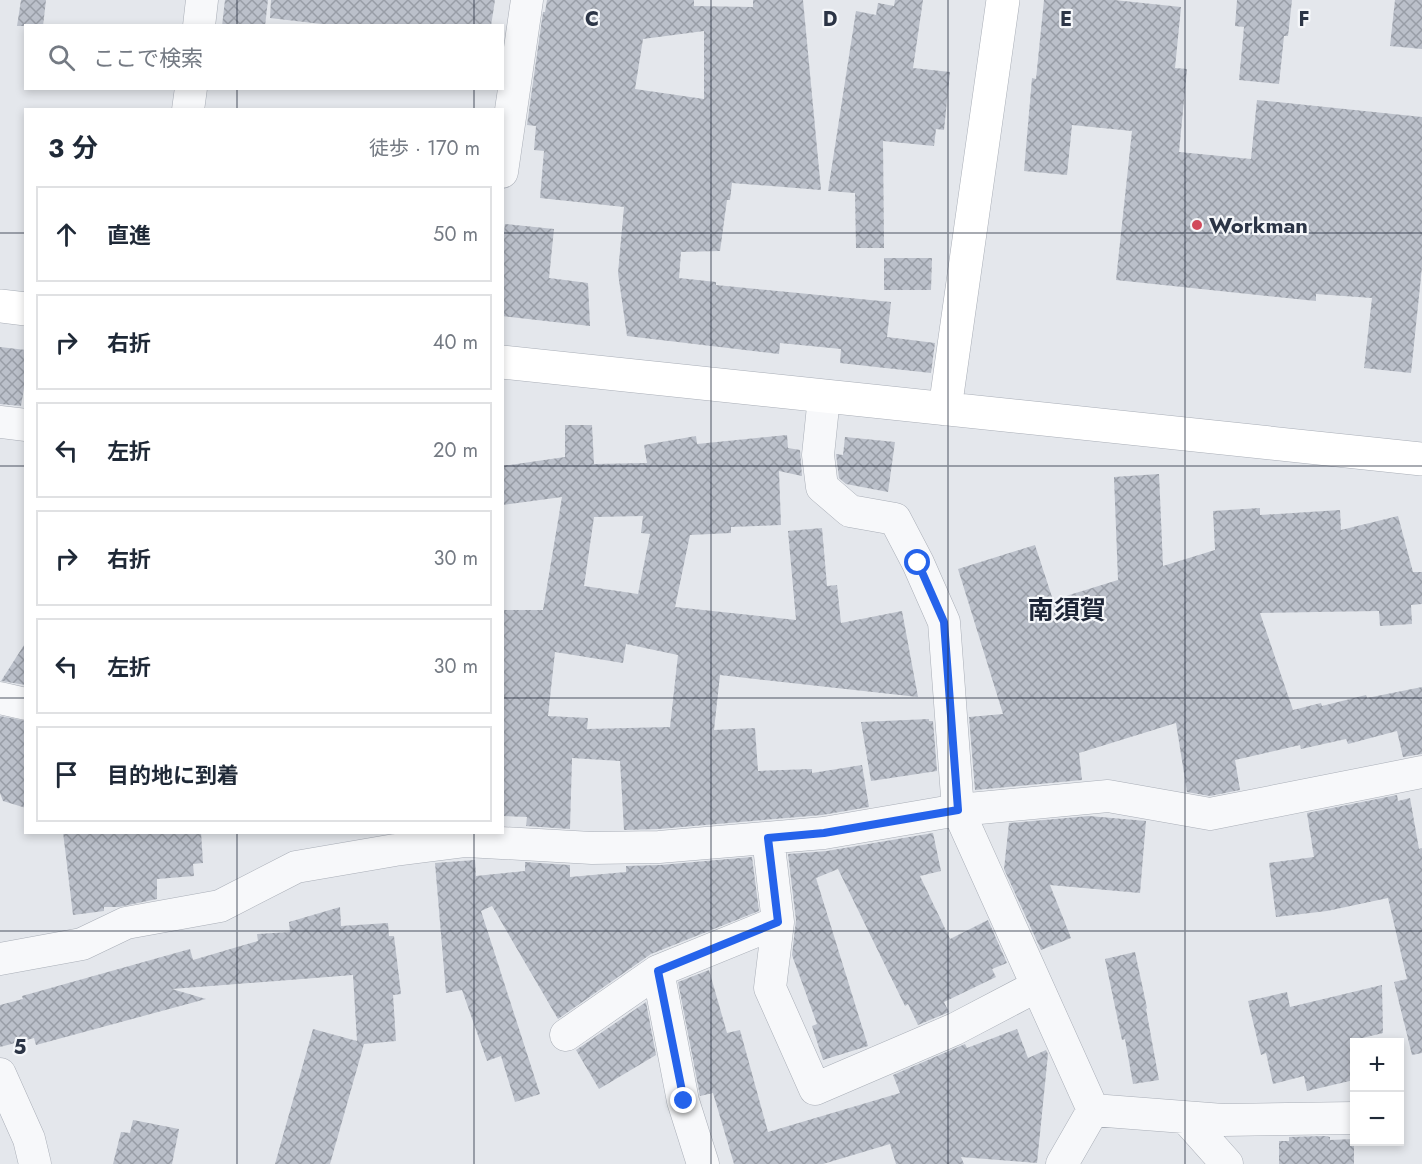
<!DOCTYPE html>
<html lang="ja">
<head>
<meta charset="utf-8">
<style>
	body { margin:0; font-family:Jost,"Noto Sans JP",sans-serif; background:#f6f6f7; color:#1f2937 }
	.controls { position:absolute; right:18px; bottom:18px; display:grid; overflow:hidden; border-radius:0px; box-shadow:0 3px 9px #0003 }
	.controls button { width:54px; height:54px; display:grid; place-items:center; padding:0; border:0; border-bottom:2px solid #e0e1e3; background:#fff; color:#1f2937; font:30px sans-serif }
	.stop { position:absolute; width:18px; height:18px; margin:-14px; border:4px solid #2563eb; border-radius:50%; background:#fff }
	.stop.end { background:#2563eb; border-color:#fff; box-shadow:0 2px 6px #0008 }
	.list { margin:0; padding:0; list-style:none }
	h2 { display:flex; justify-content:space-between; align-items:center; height:78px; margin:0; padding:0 24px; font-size:26px }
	h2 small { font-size:20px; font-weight:400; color:#747a83 }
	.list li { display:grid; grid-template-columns:39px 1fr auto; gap:18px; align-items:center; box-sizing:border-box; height:96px; margin:0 12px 12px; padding:0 12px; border:2px solid #e0e1e3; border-radius:0px }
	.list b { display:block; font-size:22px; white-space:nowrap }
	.list em { font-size:20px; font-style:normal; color:#747a83 }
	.icon { flex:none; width:33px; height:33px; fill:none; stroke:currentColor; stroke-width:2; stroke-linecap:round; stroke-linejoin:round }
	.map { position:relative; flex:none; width:1422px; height:1164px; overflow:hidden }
	.search { position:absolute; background:#fff; box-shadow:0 3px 9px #0003; left:24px; top:24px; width:480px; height:66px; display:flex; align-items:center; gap:15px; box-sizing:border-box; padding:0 21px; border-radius:0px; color:#747a83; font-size:22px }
	.panel { position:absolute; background:#fff; box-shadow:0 3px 9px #0003; left:24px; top:108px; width:480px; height:726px; border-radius:0px }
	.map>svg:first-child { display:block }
	.building { fill:url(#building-cross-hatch); fill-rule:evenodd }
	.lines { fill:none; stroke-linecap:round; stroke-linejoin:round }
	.street-casing { stroke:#a9aeb7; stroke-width:33 }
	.secondary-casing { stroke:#a9aeb7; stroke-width:34 }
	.street { stroke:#f7f8fa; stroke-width:32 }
	.secondary { stroke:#fff; stroke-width:33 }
	.route { stroke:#2563eb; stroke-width:8 }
	.grid { fill:none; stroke:#2b3445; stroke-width:1.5; stroke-opacity:0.55 }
	.poi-dot { fill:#d1495b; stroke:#f4f6f9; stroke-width:2 }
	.labels { text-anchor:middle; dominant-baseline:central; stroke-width:4.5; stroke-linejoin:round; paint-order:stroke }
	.poi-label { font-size:22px; font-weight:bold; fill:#2b3445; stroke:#f4f6f9; text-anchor:start }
	.quarter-label { font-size:26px; font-weight:bold; fill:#1d2536; stroke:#f4f6f9 }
	.grid-label { font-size:20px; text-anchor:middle; font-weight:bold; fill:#2b3445; stroke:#f4f6f9; stroke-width:4.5; stroke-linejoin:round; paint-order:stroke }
</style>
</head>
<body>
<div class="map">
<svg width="1422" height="1164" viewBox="0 0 1422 1164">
	<defs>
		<pattern id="building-cross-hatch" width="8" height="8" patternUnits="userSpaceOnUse" patternTransform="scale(1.5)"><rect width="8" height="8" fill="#bbc0ca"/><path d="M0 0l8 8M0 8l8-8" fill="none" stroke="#989da6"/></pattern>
	</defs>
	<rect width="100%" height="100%" fill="#e4e7ec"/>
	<path class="building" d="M21 0H46L43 26H17Z
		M225 0H268L265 26H222Z
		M271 0H495L491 26H339L270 18Z
		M547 0H694V6L753 7V0H803L821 190 732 183 730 200H727L720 251 681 252 679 278 716 282V285L891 302 887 337 935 343 931 373 840 363 841 349 780 343 779 354 627 336 618 273 624 207 540 198 544 151 534 150 536 126 527 125 543 12H545ZM704 31V99L635 89 643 39Z
		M895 0H923L913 68 950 72 944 130 936 129 934 146 883 141 884 248H856L855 193 828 191 856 11 876 15 878 3 894 6Z
		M1044 0H1114L1181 7 1175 68 1187 69 1179 152 1251 159 1257 100 1422 117V267L1411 373 1364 368 1372 298 1316 294V301L1116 280 1132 131 1072 125 1067 175 1024 171 1032 78 1036 79Z
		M1237 0H1292L1288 36H1284L1279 84 1239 80 1244 27 1235 26Z
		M1395 0H1422V49L1390 46Z
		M505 224 554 229 549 278 588 283 590 326 502 316V247Z
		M884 258H932L931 290H884Z
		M0 347 26 350V376L21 406 0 404Z
		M565 425H592L594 464 647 463 644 445 696 436 697 444 787 435 788 448 800 450 802 476 779 471 781 525 731 527V533L690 535 675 607 796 620 788 531 822 528 827 586 837 585 841 623 902 611 918 697 720 675 714 730 755 728 758 771 812 769V773L862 765 869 807 822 815 658 829 624 830 620 761 572 758 570 829 526 826 527 817 502 816V610H543L562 497 502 505V466L565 457ZM643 516 641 533 650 534 638 594 584 586 594 517ZM626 644 678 655 670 727 587 729 588 718 548 716 555 652 623 663Z
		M845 437 895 442 888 492 846 484 839 478 836 454 843 455Z
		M1159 474 1163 566 1215 550 1213 511 1260 508V515L1340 510 1341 530 1398 516 1413 572H1422V604L1411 605 1412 624 1380 626 1379 611 1260 613 1293 710 1321 703 1322 706 1366 695 1367 698 1422 687V754L1403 757 1397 731 1348 744 1346 739 1301 749 1300 745 1235 760 1240 790 1210 796 1187 792 1176 723 1079 753 1082 780 975 790 969 717 1003 714 958 569 1035 545 1053 600 1118 580 1114 477Z
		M26 642V685L1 681Z
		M0 716 26 721V808L3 801 0 793Z
		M929 719V721H933L937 771 871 781 861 722Z
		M1397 795 1398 801 1410 798 1419 849 1422 848V1053L1412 1055 1394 982 1407 979 1388 898 1327 911 1276 917 1269 863 1314 857 1307 813Z
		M1089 816 1146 821 1140 893 1050 885 1071 938 1041 950 1004 869 1009 823Z
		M63 832H201L203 863 193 864 194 876 157 879V899L119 907H104V911L73 915Z
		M933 833 941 871 920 876 950 939 988 920 1007 963 992 969 996 977 944 1002 949 1012 918 1025 908 1004 905 1006 838 869 816 878 868 1046 823 1060 812 1026 817 1024 792 955 796 920 788 854 827 851Z
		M752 857 759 911 651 954 558 1019 492 906 481 911 540 1094 515 1102 501 1056 487 1061 462 990 446 993 435 863 475 860 476 876 525 871V862L570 865V877L626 872V866L660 865Z
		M340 907 341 926 388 923 389 936H394L401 994 393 995 396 1041 364 1044 330 1164H275L313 1029 357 1041 353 975 172 989 206 999 36 1045 34 1038 0 1047V1005L23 999 22 996 190 949 193 960 258 941 257 934 290 932 289 922Z
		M1135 952 1147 1008 1146 1009 1159 1080 1133 1084 1125 1039 1122 1040 1105 959Z
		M709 970 727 1033 740 1030 768 1132 900 1093 893 1075 965 1044 967 1048 1017 1029 1028 1058 1046 1050 1048 1054 1037 1163 961 1157 964 1164H896L890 1144 823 1164H734L713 1093 700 1096 678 982Z
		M1382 985 1383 1033 1354 1040V1080L1307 1091 1304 1076 1273 1084 1266 1053 1261 1055 1248 1001 1287 992 1290 1007Z
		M646 1002 656 1055 599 1089 576 1050Z
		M133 1120 179 1129 172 1164H113L121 1132 130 1133Z
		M1325 1136 1330 1137V1140L1354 1139V1164H1279V1141H1289V1137Z"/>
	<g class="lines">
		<g class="street-casing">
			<path id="street" d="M199 26 202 0
				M188 110 191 88
				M502 172 527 0
				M824 397 818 455 822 487 850 511 895 519 918 563 944 622 958 810 1093 1110 1223 1120 1354 1118
				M0 422 26 425
				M0 698 26 704
				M768 838 778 922 770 988 815 1089 955 1029 1037 986
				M0 959 82 944 126 923 220 906 296 867 395 850 466 841 592 848 659 847 824 833 958 810 1108 796 1210 814 1422 772
				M566 1035 658 971
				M0 1074 29 1139 35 1164
				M1186 1118 1227 1164
				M703 1164 683 1101 658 971 778 922
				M1062 1164 1093 1110"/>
		</g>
		<g class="secondary-casing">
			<path id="secondary" d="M0 306 26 309
				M502 362 1422 459
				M945 409 1003 0"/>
		</g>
		<use href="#street" class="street"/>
		<use href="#secondary" class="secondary"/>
	</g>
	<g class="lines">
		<path class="route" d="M684 1101 658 971 778 922 768 838 824 833 958 810 944 622 918 563"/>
	</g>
	<path class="grid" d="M237 0V26M474 0V26M711 0V1164M948 0V1164M1185 0V1164M237 88V110M474 88V110M0 233H26M502 233H1422M0 466H26M502 466H1422M0 698H26M502 698H1422M237 832V1164M474 832V1164M0 931H1422"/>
	<circle class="poi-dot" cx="1197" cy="225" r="6"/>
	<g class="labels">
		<g class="poi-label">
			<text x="1209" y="225">Workman</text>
		</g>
		<g class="quarter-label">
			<text x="1067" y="610">南須賀</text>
		</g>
	</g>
	<g class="grid-label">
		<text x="592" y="26">C</text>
		<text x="830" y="26">D</text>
		<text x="1066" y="26">E</text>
		<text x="1304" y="26">F</text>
		<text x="20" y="1054">5</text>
	</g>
</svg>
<div class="controls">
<button>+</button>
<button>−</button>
</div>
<div class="stop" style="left:918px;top:563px"></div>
<div class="stop end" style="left:684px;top:1101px"></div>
<div class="search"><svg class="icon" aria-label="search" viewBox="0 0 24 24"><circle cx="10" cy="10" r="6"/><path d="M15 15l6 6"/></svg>ここで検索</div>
<section class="panel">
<h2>3 分<small>徒歩 · 170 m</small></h2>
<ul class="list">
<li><svg class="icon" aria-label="ahead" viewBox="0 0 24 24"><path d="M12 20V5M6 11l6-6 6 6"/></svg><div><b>直進</b></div><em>50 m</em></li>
<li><svg class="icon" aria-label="right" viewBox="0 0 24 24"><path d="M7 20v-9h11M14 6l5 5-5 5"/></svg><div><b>右折</b></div><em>40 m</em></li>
<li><svg class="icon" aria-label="left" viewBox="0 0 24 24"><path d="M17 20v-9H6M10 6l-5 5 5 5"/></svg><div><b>左折</b></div><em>20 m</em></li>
<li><svg class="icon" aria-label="right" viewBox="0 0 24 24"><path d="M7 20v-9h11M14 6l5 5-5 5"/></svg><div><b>右折</b></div><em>30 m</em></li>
<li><svg class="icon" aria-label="left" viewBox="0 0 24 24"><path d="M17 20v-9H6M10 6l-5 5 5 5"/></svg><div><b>左折</b></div><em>30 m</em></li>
<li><svg class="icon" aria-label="arrive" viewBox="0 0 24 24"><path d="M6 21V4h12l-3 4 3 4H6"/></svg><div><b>目的地に到着</b></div></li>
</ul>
</section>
</div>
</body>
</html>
